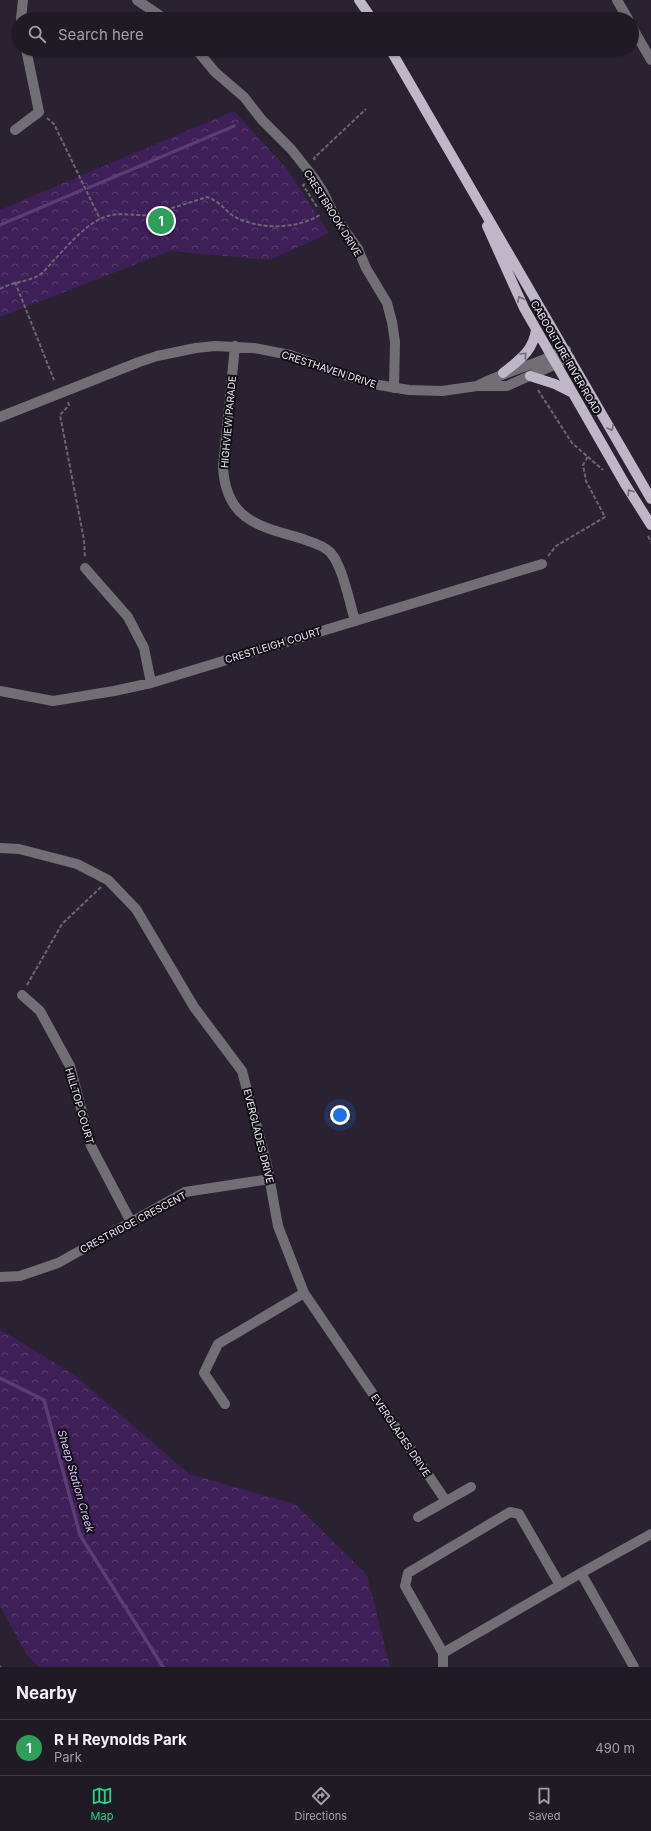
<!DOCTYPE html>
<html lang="en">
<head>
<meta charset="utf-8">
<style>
	body { margin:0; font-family:Inter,sans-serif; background:#2d2732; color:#f1f3f6 }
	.you { position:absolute; left:340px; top:1115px; width:14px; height:14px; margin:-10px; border:3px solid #fff; border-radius:50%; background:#1a73e8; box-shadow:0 0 0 6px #1a73e833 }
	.badge { display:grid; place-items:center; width:26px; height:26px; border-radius:50%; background:#20d887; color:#fff; font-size:13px; font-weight:700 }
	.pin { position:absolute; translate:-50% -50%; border:2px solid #fff; box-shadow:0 1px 4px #0006 }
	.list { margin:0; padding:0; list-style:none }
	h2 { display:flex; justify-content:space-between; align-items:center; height:52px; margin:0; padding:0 16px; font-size:17px }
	h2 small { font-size:13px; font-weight:400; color:#a2a1a7 }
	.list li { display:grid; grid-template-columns:26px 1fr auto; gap:12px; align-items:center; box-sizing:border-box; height:56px; padding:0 16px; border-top:1px solid #3d3842 }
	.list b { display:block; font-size:15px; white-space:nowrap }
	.list p { margin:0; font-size:13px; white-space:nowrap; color:#a2a1a7 }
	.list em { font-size:13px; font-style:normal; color:#a2a1a7 }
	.icon { flex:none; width:22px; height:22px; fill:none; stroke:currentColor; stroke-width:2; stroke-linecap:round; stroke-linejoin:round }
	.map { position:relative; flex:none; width:651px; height:1667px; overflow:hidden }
	.search { position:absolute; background:#201a25; box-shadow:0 1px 3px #0004; left:12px; right:12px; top:12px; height:44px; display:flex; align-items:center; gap:10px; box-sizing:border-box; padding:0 14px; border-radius:22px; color:#a2a1a7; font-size:15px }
	.sheet { height:108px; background:#201a25 }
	nav { display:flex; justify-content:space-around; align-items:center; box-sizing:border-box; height:56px; border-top:1px solid #3d3842; background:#201a25; font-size:11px; color:#a2a1a7 }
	nav a { display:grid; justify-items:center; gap:2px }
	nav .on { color:#20d887 }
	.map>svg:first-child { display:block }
	.forest { fill:url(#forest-crowns) }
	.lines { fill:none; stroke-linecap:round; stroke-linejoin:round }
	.stream { stroke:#5b3c77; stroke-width:3.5 }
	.path { stroke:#6c6572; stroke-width:2; stroke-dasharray:4 2; stroke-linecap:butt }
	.minor { stroke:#726e76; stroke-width:10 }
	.major { stroke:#bfb7c8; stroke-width:10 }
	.oneway { stroke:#706a77 }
	.labels { text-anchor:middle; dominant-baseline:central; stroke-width:4; stroke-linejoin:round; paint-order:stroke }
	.street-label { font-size:10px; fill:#eae5ef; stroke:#100d14 }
	.water-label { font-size:11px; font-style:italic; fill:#dbc1f7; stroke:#100d14 }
</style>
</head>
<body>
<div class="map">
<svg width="651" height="1667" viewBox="0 0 651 1667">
	<defs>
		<pattern id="forest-crowns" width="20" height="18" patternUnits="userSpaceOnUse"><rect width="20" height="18" fill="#3e1f58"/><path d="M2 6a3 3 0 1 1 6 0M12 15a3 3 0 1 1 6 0" fill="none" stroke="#5a3f70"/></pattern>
	</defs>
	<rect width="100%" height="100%" fill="#2a2231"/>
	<path class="forest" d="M234 111 287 169 329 233 270 260 170 251 0 317V210Z
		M0 1329 77 1377 189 1474 295 1504 367 1575 390 1667H39L26 1654 0 1606Z"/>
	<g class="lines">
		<path class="stream" d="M88 188 234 126
			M0 225 82 190
			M0 1378 44 1400 80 1535 163 1667"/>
		<path class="path" d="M47 118 54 124 100 219
			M315 160 314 158 366 109
			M305 184 303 185 317 207
			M15 282 54 380
			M0 289C12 282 26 282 38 276 43 273 49 266 53 261 68 246 86 223 107 216 121 212 135 216 150 215L207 197C222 202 226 213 237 218 261 230 300 229 321 214
			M538 390 572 443 603 470
			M68 402 69 405 60 415 84 540 85 558
			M648 536 651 542
			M548 556 556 546 605 517 586 481 583 465 588 456
			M27 985 62 924 101 887
			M0 1666 1 1667"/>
		<path class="minor" d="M137 0 165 19
			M617 0 628 19
			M21 19 23 0
			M632 27 651 60
			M196 49 215 72 244 97 262 120 291 149 314 178 323 192 335 217 358 249 366 268 387 303 392 322 395 342 394 388
			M15 130 39 112 26 49
			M235 346 223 467C226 519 257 526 300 538 310 542 322 544 330 552 343 566 349 602 355 620
			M479 385C507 371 537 364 566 350
			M0 417 139 362 157 356 196 348 215 346 254 348 290 355 350 377 379 385 409 390 442 391 477 386H507L570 358
			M85 568 128 617 144 648 151 683
			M0 691 53 701 114 691 151 683 542 564
			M0 848 19 849 77 864 108 880 136 909 194 1007 242 1071 267 1165 278 1226 304 1293 446 1501
			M22 995 40 1011 70 1066 91 1146 131 1222
			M0 1277 20 1276 58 1263 185 1192 270 1179
			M225 1404 204 1373 218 1344 304 1293
			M418 1517 471 1487
			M581 1573 634 1667
			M443 1653 581 1573 651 1534
			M443 1667V1653L405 1586 408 1573 510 1512 519 1514 560 1585"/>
		<path class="major" d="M359 0 372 19
			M390 49 651 499
			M487 226 524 308 625 484 651 525
			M503 373C518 361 534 351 536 329
			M530 376 555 384 573 393"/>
	</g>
	<defs><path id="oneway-chevron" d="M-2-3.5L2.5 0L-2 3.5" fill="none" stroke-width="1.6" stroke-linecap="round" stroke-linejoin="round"/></defs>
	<g class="oneway">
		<use href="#oneway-chevron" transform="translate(520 299) rotate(-115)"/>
		<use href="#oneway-chevron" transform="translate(524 355) rotate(-47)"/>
		<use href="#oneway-chevron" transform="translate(611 428) rotate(60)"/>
		<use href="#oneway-chevron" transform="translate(630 492) rotate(-123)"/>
	</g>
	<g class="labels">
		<g class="street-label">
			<text transform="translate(333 213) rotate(58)">CRESTBROOK DRIVE</text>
			<text transform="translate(566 357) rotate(60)">CABOOLTURE RIVER ROAD</text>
			<text transform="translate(329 369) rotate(18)">CRESTHAVEN DRIVE</text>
			<text transform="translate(228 422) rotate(-85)">HIGHVIEW PARADE</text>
			<text transform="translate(273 645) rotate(-17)">CRESTLEIGH COURT</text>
			<text transform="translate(80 1106) rotate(74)">HILLTOP COURT</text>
			<text transform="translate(259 1136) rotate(76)">EVERGLADES DRIVE</text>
			<text transform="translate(133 1222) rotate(-28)">CRESTRIDGE CRESCENT</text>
			<text transform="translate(401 1435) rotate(56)">EVERGLADES DRIVE</text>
		</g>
		<g class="water-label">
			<text transform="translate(76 1481) rotate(74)">Sheep Station Creek</text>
		</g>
	</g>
</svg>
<div class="you"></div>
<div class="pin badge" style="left:161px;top:221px;background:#2e9e5b">1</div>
<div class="search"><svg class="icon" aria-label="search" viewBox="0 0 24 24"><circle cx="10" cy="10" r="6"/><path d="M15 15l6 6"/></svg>Search here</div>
</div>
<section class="sheet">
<h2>Nearby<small></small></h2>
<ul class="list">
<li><span class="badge" style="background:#2e9e5b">1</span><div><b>R H Reynolds Park</b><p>Park</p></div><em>490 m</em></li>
</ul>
</section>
<nav>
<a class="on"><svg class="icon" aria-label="map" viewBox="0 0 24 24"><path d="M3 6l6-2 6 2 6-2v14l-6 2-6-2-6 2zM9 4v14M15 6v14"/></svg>Map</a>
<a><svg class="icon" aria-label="directions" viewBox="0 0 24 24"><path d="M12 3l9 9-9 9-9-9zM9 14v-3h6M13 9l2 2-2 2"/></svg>Directions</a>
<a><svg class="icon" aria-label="saved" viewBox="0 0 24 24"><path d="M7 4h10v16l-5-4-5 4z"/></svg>Saved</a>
</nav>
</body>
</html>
